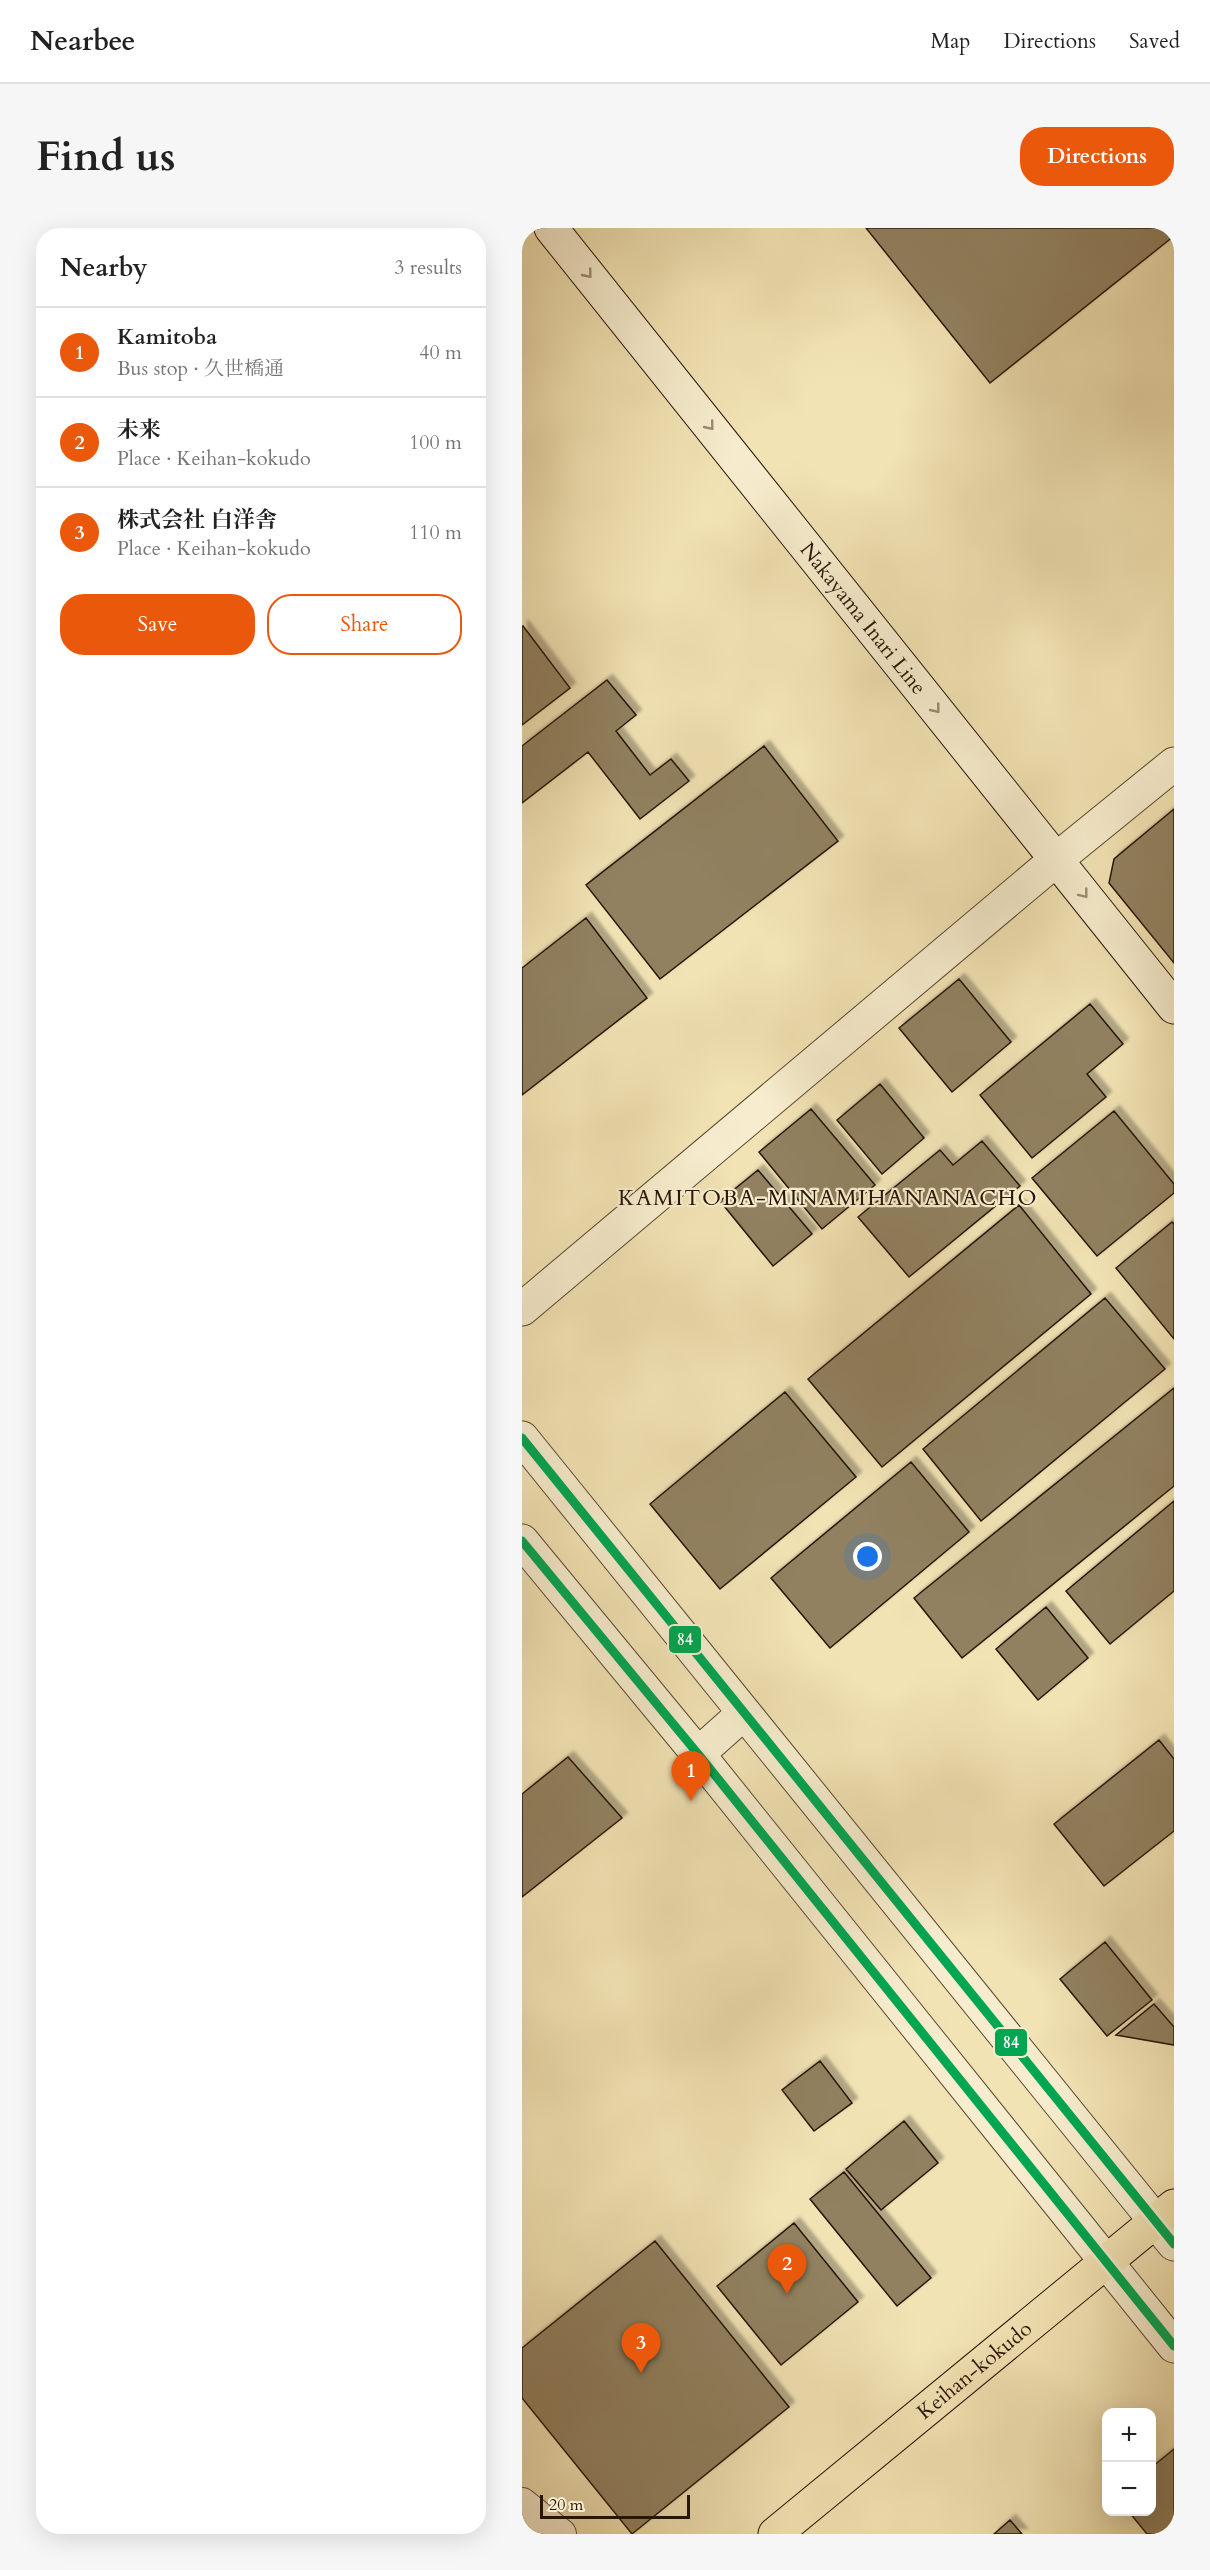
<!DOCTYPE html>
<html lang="en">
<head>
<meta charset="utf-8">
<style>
	body { margin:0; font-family:Cardo,"Noto Serif JP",serif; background:#f6f6f6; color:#222 }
	.controls { position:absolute; right:18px; bottom:18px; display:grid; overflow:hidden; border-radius:12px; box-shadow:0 6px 24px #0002 }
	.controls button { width:54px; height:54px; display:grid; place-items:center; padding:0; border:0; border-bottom:2px solid #e0e0e0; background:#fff; color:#222; font:30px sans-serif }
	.scale { position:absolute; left:18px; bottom:15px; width:150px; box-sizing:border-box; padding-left:6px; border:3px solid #281607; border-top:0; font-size:16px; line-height:21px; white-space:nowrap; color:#281607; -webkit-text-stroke:4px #f7edce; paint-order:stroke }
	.you { position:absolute; left:346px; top:1329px; width:21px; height:21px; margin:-15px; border:4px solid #fff; border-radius:50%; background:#1a73e8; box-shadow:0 0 0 9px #1a73e833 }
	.badge { display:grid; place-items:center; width:39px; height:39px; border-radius:50%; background:#ea580c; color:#fff; font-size:20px; font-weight:700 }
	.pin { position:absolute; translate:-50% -50px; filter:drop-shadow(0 2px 3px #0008) }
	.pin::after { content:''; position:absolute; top:32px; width:21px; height:18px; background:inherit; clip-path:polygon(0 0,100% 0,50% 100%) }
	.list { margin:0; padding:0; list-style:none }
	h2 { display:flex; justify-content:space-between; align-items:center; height:78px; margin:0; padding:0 24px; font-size:26px }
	h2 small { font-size:20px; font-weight:400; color:#767676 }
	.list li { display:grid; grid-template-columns:39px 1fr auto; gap:18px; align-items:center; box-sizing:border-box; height:90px; padding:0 24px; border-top:2px solid #e0e0e0 }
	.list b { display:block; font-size:22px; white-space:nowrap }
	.list p { margin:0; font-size:20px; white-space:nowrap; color:#767676 }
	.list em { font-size:20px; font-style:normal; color:#767676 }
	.actions { display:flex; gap:12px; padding:18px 24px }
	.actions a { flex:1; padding:14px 0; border:2px solid #ea580c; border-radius:24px; text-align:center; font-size:21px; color:#ea580c }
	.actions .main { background:#ea580c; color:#fff }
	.map { position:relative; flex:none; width:652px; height:2306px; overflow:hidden; border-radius:24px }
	header { display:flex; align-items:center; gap:36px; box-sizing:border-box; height:84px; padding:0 30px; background:#fff; border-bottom:2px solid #e0e0e0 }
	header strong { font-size:28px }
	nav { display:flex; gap:33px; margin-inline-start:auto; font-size:21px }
	.intro { display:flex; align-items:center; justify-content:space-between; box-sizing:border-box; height:144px; padding:0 36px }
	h1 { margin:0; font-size:42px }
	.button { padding:15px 27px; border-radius:24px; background:#ea580c; color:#fff; font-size:21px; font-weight:700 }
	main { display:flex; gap:36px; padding:0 36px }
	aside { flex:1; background:#fff; border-radius:24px; box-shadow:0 6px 24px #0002 }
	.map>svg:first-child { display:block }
	.building { fill:#918161; stroke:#281607; stroke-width:1.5; filter:url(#shadow) }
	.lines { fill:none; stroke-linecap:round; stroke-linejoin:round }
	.service-casing { stroke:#5a4932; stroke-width:32 }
	.minor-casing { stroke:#5a4932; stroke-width:35 }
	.tertiary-casing { stroke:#5a4932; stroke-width:35 }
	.secondary-casing { stroke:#281607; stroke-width:35 }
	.trunk-casing { stroke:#281607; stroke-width:35 }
	.service { stroke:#f7edce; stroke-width:30 }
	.minor { stroke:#f7edce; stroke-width:33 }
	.tertiary { stroke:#f7edce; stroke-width:33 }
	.secondary { stroke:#f7edce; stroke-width:33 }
	.trunk { stroke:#f2e3b4; stroke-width:33 }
	.bus-1-casing { stroke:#f7edce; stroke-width:14 }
	.bus-1 { stroke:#00a651; stroke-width:9 }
	.oneway { stroke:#9a8c74 }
	.labels { text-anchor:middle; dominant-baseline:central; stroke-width:4.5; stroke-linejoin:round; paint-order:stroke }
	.street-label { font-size:21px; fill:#281607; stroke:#f7edce }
	.neighbourhood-label { font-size:22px; letter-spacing:1.5px; fill:#281607; stroke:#f7edce }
	.line-badge { stroke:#f7edce; stroke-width:2 }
	.badge-label { font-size:16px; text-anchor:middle; font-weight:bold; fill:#fff }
</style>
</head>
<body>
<header>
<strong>Nearbee</strong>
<nav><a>Map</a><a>Directions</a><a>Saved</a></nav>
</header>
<div class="intro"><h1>Find us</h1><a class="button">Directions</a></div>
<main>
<aside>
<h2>Nearby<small>3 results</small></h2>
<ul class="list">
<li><span class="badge">1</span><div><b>Kamitoba</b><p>Bus stop · 久世橋通</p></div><em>40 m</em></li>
<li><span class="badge">2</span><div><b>未来</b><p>Place · Keihan-kokudo</p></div><em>100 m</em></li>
<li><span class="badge">3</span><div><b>株式会社 白洋舎</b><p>Place · Keihan-kokudo</p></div><em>110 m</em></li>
</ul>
<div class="actions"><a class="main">Save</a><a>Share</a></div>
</aside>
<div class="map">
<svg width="652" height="2306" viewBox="0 0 652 2306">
	<defs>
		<filter id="shadow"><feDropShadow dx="5.5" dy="-5.5" stdDeviation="1.5" flood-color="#0004"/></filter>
	</defs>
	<rect width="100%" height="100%" fill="#f2e3b4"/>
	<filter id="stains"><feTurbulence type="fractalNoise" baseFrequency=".00333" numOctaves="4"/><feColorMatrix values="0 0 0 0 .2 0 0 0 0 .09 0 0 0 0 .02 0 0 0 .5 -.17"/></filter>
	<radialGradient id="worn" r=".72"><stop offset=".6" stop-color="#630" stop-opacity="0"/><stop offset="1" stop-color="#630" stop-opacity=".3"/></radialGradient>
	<path class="building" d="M344 0H652V8L468 155Z
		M1 398 48 460 0 497V399Z
		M85 452 114 487 94 503 128 547 149 531 167 553 118 591 66 524 0 575V518Z
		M242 518 316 613 138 751 64 657Z
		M652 581V735L587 655 592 631Z
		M64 690 125 770 0 867V740Z
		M437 751 489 814 430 864 377 800Z
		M568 776 601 816 565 846 584 869 510 930 458 867Z
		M358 856 402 910 360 946 315 892Z
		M289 881 353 957 300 1001 237 924Z
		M592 883 652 956V965L575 1028 510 950Z
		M460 913 498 958 387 1049 336 989 418 922 431 937Z
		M236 942 290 1006 251 1038 198 973Z
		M497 977 569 1066 360 1239 286 1151Z
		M650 994 652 996V1111L594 1040Z
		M583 1070 643 1141 459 1293 401 1221Z
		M652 1160V1258L440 1430 392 1370Z
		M263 1164 334 1249 198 1361 128 1276Z
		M389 1234 447 1304 308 1420 249 1350Z
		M652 1273V1363L588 1416 544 1363Z
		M524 1379 566 1430 516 1472 474 1421Z
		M637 1512 652 1531V1603L582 1658 532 1596Z
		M46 1529 100 1590 0 1669V1566Z
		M583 1714 630 1772 585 1808 538 1751Z
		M632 1776 652 1799V1817L594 1807Z
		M298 1833 330 1875 292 1903 260 1862Z
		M382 1893 416 1935 359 1982 324 1941Z
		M322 1944 409 2050 375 2078 288 1971Z
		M272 1995 336 2074 259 2137 195 2058Z
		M133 2013 267 2179 110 2306 0 2170V2120Z
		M652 2221V2306H625L607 2284H630V2239Z
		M488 2292 500 2306H472Z"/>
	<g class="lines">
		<g class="service-casing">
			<path id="service" d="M0 2275 39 2306"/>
		</g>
		<g class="minor-casing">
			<path id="minor" d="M176 1526 222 1485"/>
		</g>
		<g class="tertiary-casing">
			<path id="tertiary" d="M0 1081 535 631 652 536
				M0 1210 652 2016
				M0 1313 176 1526 652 2118"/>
		</g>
		<g class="secondary-casing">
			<g id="secondary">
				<path id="s1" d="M29 0 652 779"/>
			</g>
		</g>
		<g class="trunk-casing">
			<g id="trunk">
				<path id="s2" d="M253 2306 652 1978"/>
			</g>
		</g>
		<use href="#service" class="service"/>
		<use href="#minor" class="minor"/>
		<use href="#tertiary" class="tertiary"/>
		<use href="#secondary" class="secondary"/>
		<use href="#trunk" class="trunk"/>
		<g class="bus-1-casing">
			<path id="bus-1" d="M0 1210 652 2016
				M0 1313 176 1526 652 2118"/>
		</g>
		<use href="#bus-1" class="bus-1"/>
	</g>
	<defs><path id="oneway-chevron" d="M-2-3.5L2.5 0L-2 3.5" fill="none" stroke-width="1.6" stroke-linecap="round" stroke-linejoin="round" transform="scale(1.5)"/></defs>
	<g class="oneway">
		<use href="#oneway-chevron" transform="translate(66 46) rotate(51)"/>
		<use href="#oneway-chevron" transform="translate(188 198) rotate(51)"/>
		<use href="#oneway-chevron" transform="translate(414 481) rotate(51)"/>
		<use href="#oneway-chevron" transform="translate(562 666) rotate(52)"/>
	</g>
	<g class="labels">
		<g class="street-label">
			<text stroke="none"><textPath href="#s1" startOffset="500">Nakayama Inari Line</textPath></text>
			<text stroke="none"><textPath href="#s2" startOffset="258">Keihan-kokudo</textPath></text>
		</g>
		<g class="neighbourhood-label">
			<text x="306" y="970">KAMITOBA-MINAMIHANANACHO</text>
		</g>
	</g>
	<g class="line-badge">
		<rect x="146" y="1397" width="34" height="29" rx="6" fill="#00a651"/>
		<rect x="472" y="1800" width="34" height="29" rx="6" fill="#00a651"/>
	</g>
	<g class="badge-label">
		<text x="163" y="1417">84</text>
		<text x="489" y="1820">84</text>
	</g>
	<rect width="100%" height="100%" filter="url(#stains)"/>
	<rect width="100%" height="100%" fill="url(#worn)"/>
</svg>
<div class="controls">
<button>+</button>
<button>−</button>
</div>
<div class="scale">20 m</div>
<div class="you"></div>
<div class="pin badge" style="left:169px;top:1573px">1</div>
<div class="pin badge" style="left:265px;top:2066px">2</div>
<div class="pin badge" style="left:119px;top:2145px">3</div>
</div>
</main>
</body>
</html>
